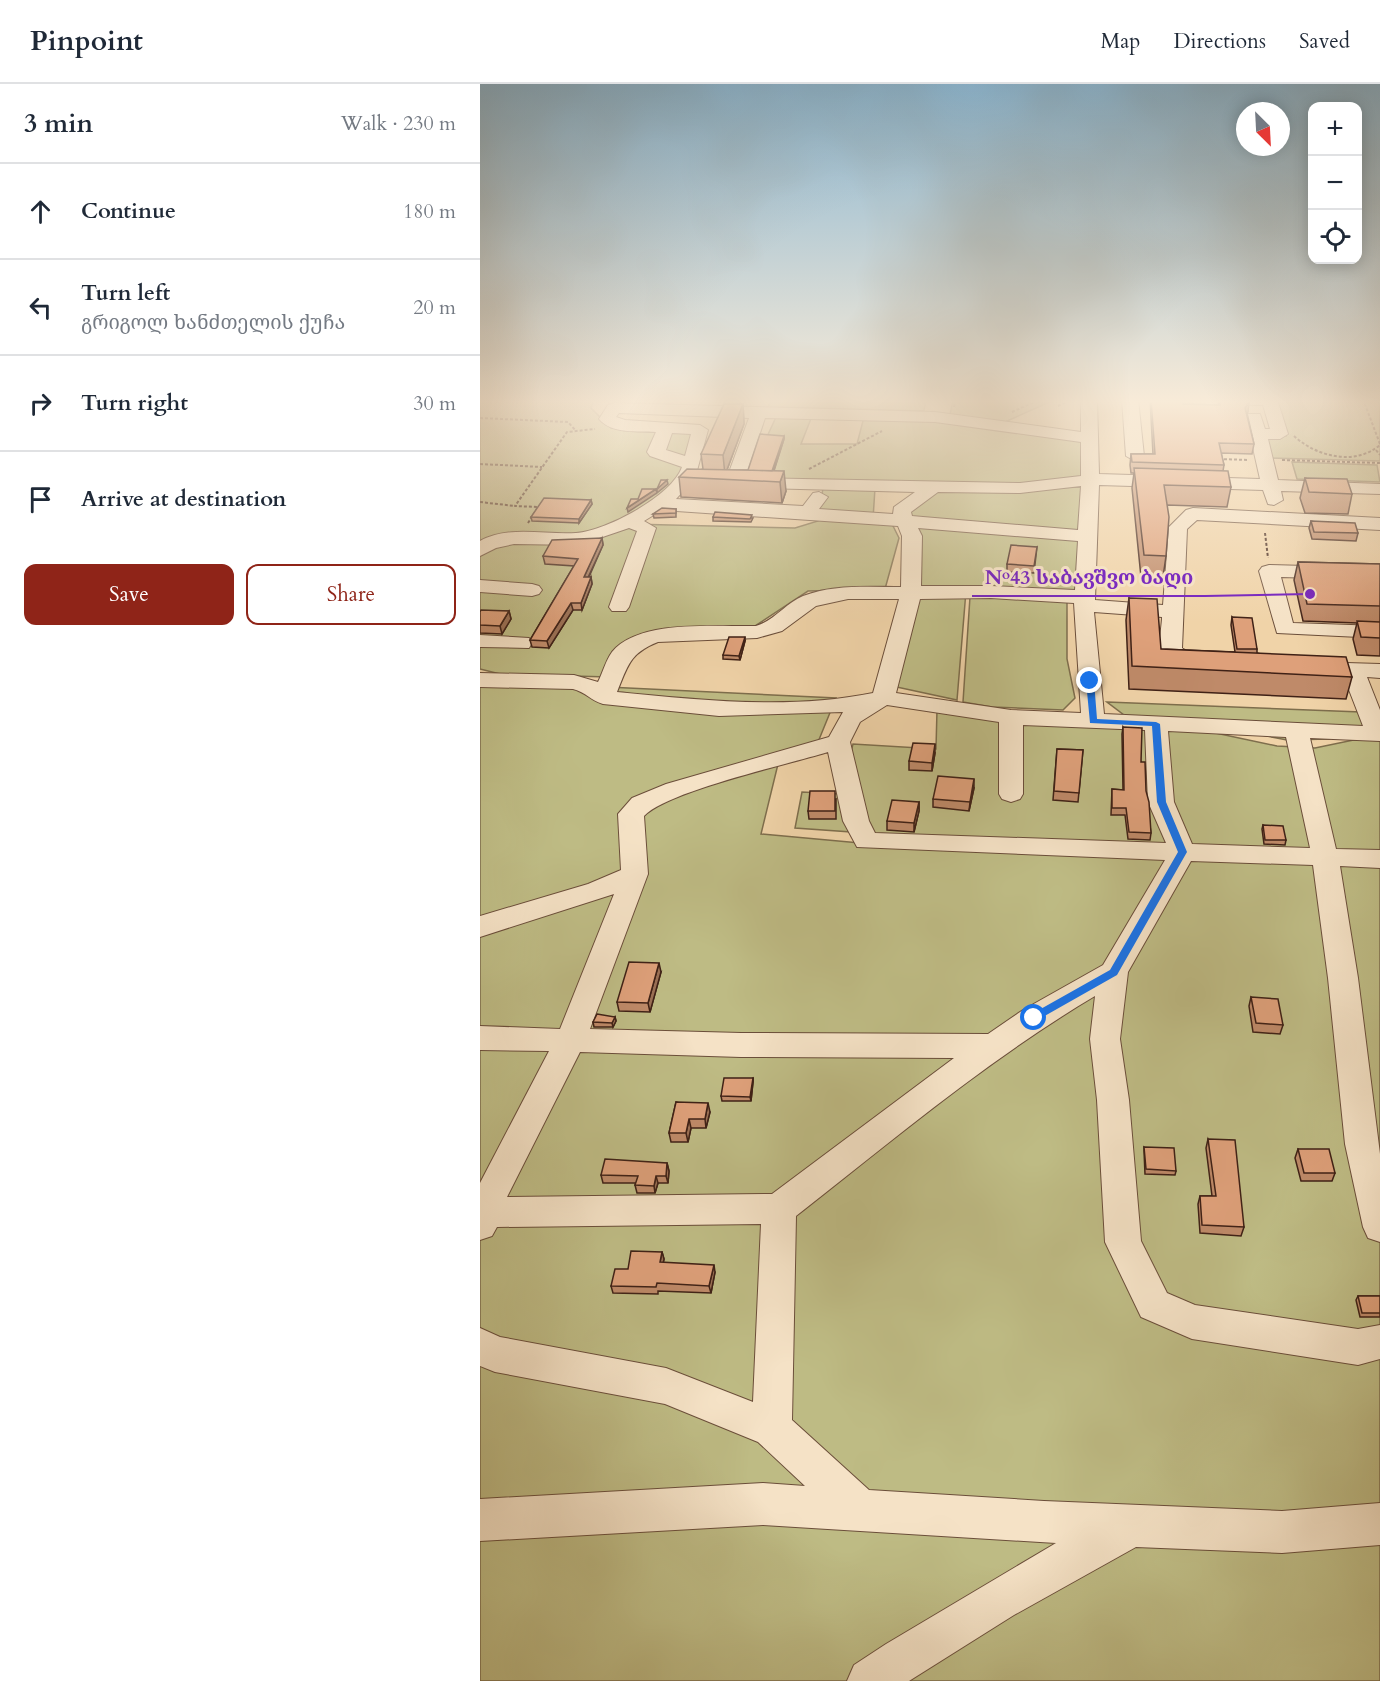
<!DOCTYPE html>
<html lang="en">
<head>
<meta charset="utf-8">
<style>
	body { margin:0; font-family:Cardo,"Noto Serif Georgian",serif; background:#f2f2f3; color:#1f2937 }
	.controls { position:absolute; right:18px; top:18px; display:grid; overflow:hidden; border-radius:12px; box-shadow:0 3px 15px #0003 }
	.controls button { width:54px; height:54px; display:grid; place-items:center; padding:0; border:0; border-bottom:2px solid #e0e1e3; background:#fff; color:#1f2937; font:30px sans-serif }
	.compass { position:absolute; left:756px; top:18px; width:54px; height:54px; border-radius:50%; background:#fff; box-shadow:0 3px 15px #0003; rotate:156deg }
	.stop { position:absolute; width:18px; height:18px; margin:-14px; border:4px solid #1a73e8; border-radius:50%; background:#fff }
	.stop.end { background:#1a73e8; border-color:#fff; box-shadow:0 2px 6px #0008 }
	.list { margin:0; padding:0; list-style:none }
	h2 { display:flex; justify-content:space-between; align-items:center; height:78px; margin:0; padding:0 24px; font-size:26px }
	h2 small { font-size:20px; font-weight:400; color:#747a83 }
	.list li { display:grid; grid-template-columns:39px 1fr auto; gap:18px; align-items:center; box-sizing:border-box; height:96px; padding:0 24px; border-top:2px solid #e0e1e3 }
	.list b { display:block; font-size:22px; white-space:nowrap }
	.list p { margin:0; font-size:20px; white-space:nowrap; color:#747a83 }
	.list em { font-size:20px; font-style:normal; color:#747a83 }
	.actions { display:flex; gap:12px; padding:18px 24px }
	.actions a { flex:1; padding:14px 0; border:2px solid #8f2418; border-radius:12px; text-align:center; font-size:21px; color:#8f2418 }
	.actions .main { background:#8f2418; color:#fff }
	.icon { flex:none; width:33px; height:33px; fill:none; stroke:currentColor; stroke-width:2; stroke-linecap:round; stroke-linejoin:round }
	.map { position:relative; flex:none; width:900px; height:1597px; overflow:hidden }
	header { display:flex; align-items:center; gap:36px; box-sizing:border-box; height:84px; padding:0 30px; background:#fff; border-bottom:2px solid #e0e1e3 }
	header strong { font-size:28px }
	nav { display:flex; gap:33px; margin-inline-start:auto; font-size:21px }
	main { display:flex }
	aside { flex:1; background:#fff }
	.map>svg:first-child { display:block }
	.green { fill:#bebb84; stroke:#7e6e4d; stroke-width:1.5 }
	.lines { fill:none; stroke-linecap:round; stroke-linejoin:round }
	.minor-casing { stroke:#6b4e3a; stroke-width:2 }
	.path { stroke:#3f2116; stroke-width:2; stroke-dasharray:3 2; stroke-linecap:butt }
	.minor { fill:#f5e2c6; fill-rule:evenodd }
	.wall { fill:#bf8a69; stroke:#3f2116; stroke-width:1.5 }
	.shaded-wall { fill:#9b7055; stroke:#3f2116; stroke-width:1.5 }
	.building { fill:#dea07a; stroke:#3f2116; stroke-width:1.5 }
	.route { fill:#1a73e8 }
	.leader { fill:none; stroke:#7b2cbf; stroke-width:2 }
	.callout-dot { fill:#7b2cbf; stroke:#f5e2c6; stroke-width:2 }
	.callout-label { font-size:20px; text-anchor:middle; font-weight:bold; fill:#7b2cbf; stroke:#f5e2c6; stroke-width:6; stroke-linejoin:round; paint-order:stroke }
</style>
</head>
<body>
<header>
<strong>Pinpoint</strong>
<nav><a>Map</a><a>Directions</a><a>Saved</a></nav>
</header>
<main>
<aside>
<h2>3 min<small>Walk · 230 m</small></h2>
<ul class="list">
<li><svg class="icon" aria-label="ahead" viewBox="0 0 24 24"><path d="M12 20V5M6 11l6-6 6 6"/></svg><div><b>Continue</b></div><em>180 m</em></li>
<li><svg class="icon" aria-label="left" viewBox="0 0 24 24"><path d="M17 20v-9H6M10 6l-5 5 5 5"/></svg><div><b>Turn left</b><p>გრიგოლ ხანძთელის ქუჩა</p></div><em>20 m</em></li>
<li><svg class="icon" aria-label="right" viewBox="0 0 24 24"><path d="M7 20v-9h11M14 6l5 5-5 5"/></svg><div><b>Turn right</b></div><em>30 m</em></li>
<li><svg class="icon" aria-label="arrive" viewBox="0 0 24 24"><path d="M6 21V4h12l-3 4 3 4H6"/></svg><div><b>Arrive at destination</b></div></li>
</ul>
<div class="actions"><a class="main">Save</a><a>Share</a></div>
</aside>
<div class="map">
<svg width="900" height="1597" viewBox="0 0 900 1597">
	<rect width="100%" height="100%" fill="#f0d3a8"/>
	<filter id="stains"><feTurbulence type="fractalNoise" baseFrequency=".00333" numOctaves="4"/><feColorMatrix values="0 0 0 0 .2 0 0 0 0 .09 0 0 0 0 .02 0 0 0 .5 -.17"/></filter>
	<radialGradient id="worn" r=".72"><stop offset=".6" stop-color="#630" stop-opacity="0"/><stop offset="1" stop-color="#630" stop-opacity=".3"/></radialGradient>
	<path class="green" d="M0 315H114L111 324 131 344 216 348 201 397 176 422 116 448 0 457Z
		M291 315H446L444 327 288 323Z
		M473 315H576L525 338 470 331Z
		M797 315H900V377L787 374 784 351 806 352Z
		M297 331 332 332 321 360H377L384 333 448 336 603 356V391L596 397 541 401 267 396Z
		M812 378 897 381 900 398 817 395Z
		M603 403 602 447 432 435 430 424 454 407Z
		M343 404H395L393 435 411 438 419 454 405 505 328 507 272 544 177 548 129 593 20 590 0 585V472L18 461 49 456 106 457 149 440 315 444 338 437Z
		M427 439 601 455 597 511 486 507 477 616 398 599 436 454Z
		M490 513 587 517V575L595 614 583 626 512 623 483 618Z
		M0 597 356 614 338 658 298 680 281 750 391 760 900 783V1597H0Z
		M627 618 881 628 887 644 849 655 807 656 721 639 652 637Z
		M457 626 514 637 678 647 712 644 797 662 835 664 888 653 900 654V771L414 751 315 744 322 708 360 710 373 660 456 665Z"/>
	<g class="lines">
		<g class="minor-casing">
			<path id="minor" d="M601 315H617L619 390 780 395 766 333 768 330H780L785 345H790L783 321 715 320 707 315H797L808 350 800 355H788L798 396 900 400V410L801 407 803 416 794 421 788 420 783 406 619 401 615 516 683 521 689 443 706 426 713 424 900 434V446L717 436 707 445 702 564 715 573 728 575 731 580 728 585C713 588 687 583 681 567 678 559 682 542 682 533L614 528 624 630 883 642 864 593 825 590 822 585 825 580 833 578 900 580V594L887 593 900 626V657L830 654 856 765 900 766V784L860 782 878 894 900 1070V1158L888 1154 883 1143 865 1060 848 894 833 781 711 777 648 888 640 955 649 1016 661 1157 687 1209 715 1221 878 1245 900 1241V1275L878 1281 712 1255 661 1233 625 1158 617 1016 610 955 615 912C509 975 414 1055 316 1132L312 1336 389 1406 564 1417 802 1427 900 1419V1461L802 1469 656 1463 534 1531 429 1597H367L374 1581 406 1560 576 1459 283 1441 0 1457V1415L283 1399 325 1402 278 1358 185 1320 15 1288 0 1282V1244L20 1253 186 1284 273 1318 281 1140 17 1143 12 1152 0 1156V1099L69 967 0 966V942L80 945 134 810 0 853V832L108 800 141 786 138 730 152 714 186 700 349 653 363 628 239 632 123 620C111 617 106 608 93 605L0 603V589L94 591 118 598C123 588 126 576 132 568 159 535 237 543 276 542 295 536 306 519 323 512 354 500 389 503 421 503L422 452 418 442 182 426 164 437 176 444 149 523 146 527H132L129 523 157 447 149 444 99 461 34 460 16 464 0 472V457C29 441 64 451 96 449 126 447 192 412 202 383L170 372 167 368 176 348C158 347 131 350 119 335L128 321 134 319 455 328 601 348ZM139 329 269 334 245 399 248 403 435 408 414 423 413 430 339 425 348 413 339 408 333 409 323 422 196 415 215 394 228 346 220 341 145 336 136 333ZM285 334 455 338 601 358V392L540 399 265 394ZM192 349 211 350 205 372 186 366ZM601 402 598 446 443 433 432 432 431 428 458 408 540 409ZM438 444 598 457 595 506 511 502H441L442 452ZM511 514 594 519 601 629 531 626 416 609 440 515ZM368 515H419L393 609C309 626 221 616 137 608 148 581 150 569 178 558L277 554 302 547 336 522ZM407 621 519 638V710L522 715 531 718 540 715 543 710V641L665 646 668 718 686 759 395 749 389 737 370 658 380 638ZM688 647 806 653 830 764 712 760 694 718ZM348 668 363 737 377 763 685 776 623 881 543 926 508 950 261 949 110 945 168 790 164 732C188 707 309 680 348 668ZM100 968 261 973 474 974 292 1110 27 1113Z
				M642 315H658L664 372 661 376 655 377 646 372Z
				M789 481 900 484V496L801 493 813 539 900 542V554L797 549 779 487 782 483Z
				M0 496 52 500 59 502 62 506 59 510 52 512 0 508Z
				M0 551 49 554 52 559 49 564 0 563Z"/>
		</g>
		<path class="path" d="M883 315 900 360
			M578 322 592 315
			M474 323 475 315
			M532 328 561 315
			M0 334 88 338 96 347
			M814 352C837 373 875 382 900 361
			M896 366 900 371
			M739 375 768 376
			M802 376 900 379
			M0 380 62 383
			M329 385 402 347
			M0 418 35 422
			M48 439 58 423 35 422 87 348 115 345
			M785 449 788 474"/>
		<use href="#minor" class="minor"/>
	</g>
	<path class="wall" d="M670 315H703V320L738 321 739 315H768L769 318 767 329 774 360 772 370 741 369 744 381 743 387 751 403 747 423 687 421 686 472 683 493H661L652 404 654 389H651L650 381 651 370H673Z
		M263 320 264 340 247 386H268L304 352V355L294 387 306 407 302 419 201 413 199 393 223 385 221 370Z
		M825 394 872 410 868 430 825 429 820 414Z
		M111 416 112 420 99 439 52 437 51 433Z
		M196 425V433L174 434 173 430Z
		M233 433 273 434 271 438 233 437Z
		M831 437 878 449 876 457 832 455 829 444Z
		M122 454 123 461 109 493H111L112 500 102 526H93L69 564 52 563 50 556 94 482 65 480 63 472Z
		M557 463 554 489 527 488V480Z
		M818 478 900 480V572L877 571 873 555 877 539 823 537 814 496Z
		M649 514 681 565 755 568 751 541 752 533 777 565V569L872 593 866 615 649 605 646 536Z
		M29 527 31 535 22 550 0 549V528Z
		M265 557 260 576 243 575V571Z
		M643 643 661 678 671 749 670 756 648 755 645 731H631L632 705 643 706 642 650Z
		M577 665 603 666 598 718 573 716Z
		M455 669 452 687 429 686V677Z
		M494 704 489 727 453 723V715Z
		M356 715V735H329L328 727Z
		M439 718V727L434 748 407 746V737Z
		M783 741 806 756 805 761 784 760 782 745Z
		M181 888 170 928 139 927 137 918Z
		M771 913 803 941 800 950 773 948 769 922Z
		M135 933 136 937 133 943H114L113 938Z
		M273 994V998L271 1017H242L241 1012Z
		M196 1018 230 1028 226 1044H211L208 1058H191L189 1049Z
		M728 1055 764 1143 761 1152 720 1149 718 1120 720 1112H732L726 1064Z
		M664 1063 696 1087 695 1091 665 1090 664 1067Z
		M818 1065 855 1089 852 1097H821L815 1074Z
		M187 1079 189 1087 188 1099H178L175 1109H157L155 1101 156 1099H123L121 1091Z
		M182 1168 184 1175 183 1179 235 1188 231 1209 178 1207V1210L133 1209 131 1202 148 1185Z
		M878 1212H900V1233H880L876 1216Z"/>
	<path class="shaded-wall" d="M769 318 768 328 764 333 765 324Z
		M263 320 264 340 245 391 243 371Z
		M304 352V355L292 392V389Z
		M304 387 306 407 302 419 300 398Z
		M187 396 188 400 177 409V405Z
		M176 405 177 409 148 428 147 424Z
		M111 416 112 420 99 439V435Z
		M122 454 123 461 105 500 104 493Z
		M111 493 112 500 102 526 101 519Z
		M91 519 93 526 69 564 67 557Z
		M29 527 31 535 22 550 20 542Z
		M265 553V557L260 576 259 572Z
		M455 660V669L452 687V679Z
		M494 695V704L489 727 490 718Z
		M439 718V727L434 748V739Z
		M179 879 181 888 170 928 168 919Z
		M135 933 136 937 133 943 132 939Z
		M273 994V998L271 1017 270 1013Z
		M228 1019 230 1028 226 1044 225 1035Z
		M209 1035 211 1044 208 1058 206 1049Z
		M187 1079 189 1087 188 1099 186 1092Z
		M176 1092 178 1099 175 1109 174 1102Z
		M182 1168 184 1175 182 1186 180 1178Z
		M234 1181 235 1188 231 1209 229 1202Z"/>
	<path class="building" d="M671 315H703V320L740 321 739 315H768L769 318 765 324 774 360 739 359 744 381 652 378 651 370H675Z
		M244 320H263L243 371 221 370Z
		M280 350 304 352 292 387 268 386Z
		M654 384 748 387 751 403 684 401 689 433 686 472 664 471Z
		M207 385 304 387 300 398 199 393Z
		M825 394 867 395 872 410 829 408Z
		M181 396H187L177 405Z
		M162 405H176L147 424 151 415H158Z
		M64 414 111 416 99 435 51 433Z
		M182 424 196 425V429L173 430Z
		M235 428 272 431 270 435 233 433Z
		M831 437 875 439 878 449 834 448Z
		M122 454 104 493H111L101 519H91L67 557 50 556 98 475 63 472 72 456Z
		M531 461 557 463 554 482 527 480Z
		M818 478 900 480V522L827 520Z
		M649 514 677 515 681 565 866 573 872 593 652 582Z
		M1 526 29 527 20 542 0 541V528Z
		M752 533 772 534 777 565H757Z
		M877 537 900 538V554L881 553Z
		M249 553H265L259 572 243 571Z
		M643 643 662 644 661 678H665L666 707 669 718 671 749 649 748 646 724H632V705L644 706Z
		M433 659 455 660 452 679 429 677Z
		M577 665 603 666 599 709 574 707Z
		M458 692 494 695 490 718 453 715Z
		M330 707H355V727H328Z
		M412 716 439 718 434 739 407 737Z
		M783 741 803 742 806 756H785Z
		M149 878 179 879 168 919 137 918Z
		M771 913 798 915 803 941 776 939Z
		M117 930 135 933 132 939 113 938Z
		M244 994H273L270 1013 241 1012Z
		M196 1018 228 1019 225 1035H209L206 1049H189Z
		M728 1055 755 1056 764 1143 722 1141 720 1112H736Z
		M664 1063 694 1064 696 1087 666 1085Z
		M818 1065H849L855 1089H824Z
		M125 1075 187 1079 186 1092H176L174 1102 155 1101 158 1092 121 1091Z
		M151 1167 182 1168 180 1178 234 1181 229 1202 177 1199 176 1203 131 1202 135 1185H148Z
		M878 1212H900V1229H882Z"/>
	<linearGradient id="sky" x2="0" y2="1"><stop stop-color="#89b5d1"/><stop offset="0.59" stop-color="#f8ebd8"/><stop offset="1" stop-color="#f8ebd8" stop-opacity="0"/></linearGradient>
	<rect width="900" height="538" fill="url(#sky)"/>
	<path class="route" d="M610 595 614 597 617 635 676 638 680 640 686 718 707 768 637 891 554 938 550 937V931L630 886 698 768 677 718 672 642 610 639 606 597Z"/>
	<path class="leader" d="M830 510L725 512H492"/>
	<circle class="callout-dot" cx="830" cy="510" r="6"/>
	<g class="callout-label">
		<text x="609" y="500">№43 საბავშვო ბაღი</text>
	</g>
	<rect width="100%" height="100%" filter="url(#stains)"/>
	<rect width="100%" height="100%" fill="url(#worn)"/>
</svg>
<div class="controls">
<button>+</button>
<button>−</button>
<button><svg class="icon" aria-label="locate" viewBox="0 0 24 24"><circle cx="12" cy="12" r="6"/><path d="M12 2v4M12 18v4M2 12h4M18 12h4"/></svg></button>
</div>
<svg class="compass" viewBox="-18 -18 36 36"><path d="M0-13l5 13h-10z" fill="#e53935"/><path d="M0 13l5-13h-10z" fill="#747a83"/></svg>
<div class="stop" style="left:554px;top:934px"></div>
<div class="stop end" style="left:610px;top:597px"></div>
</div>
</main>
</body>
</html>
